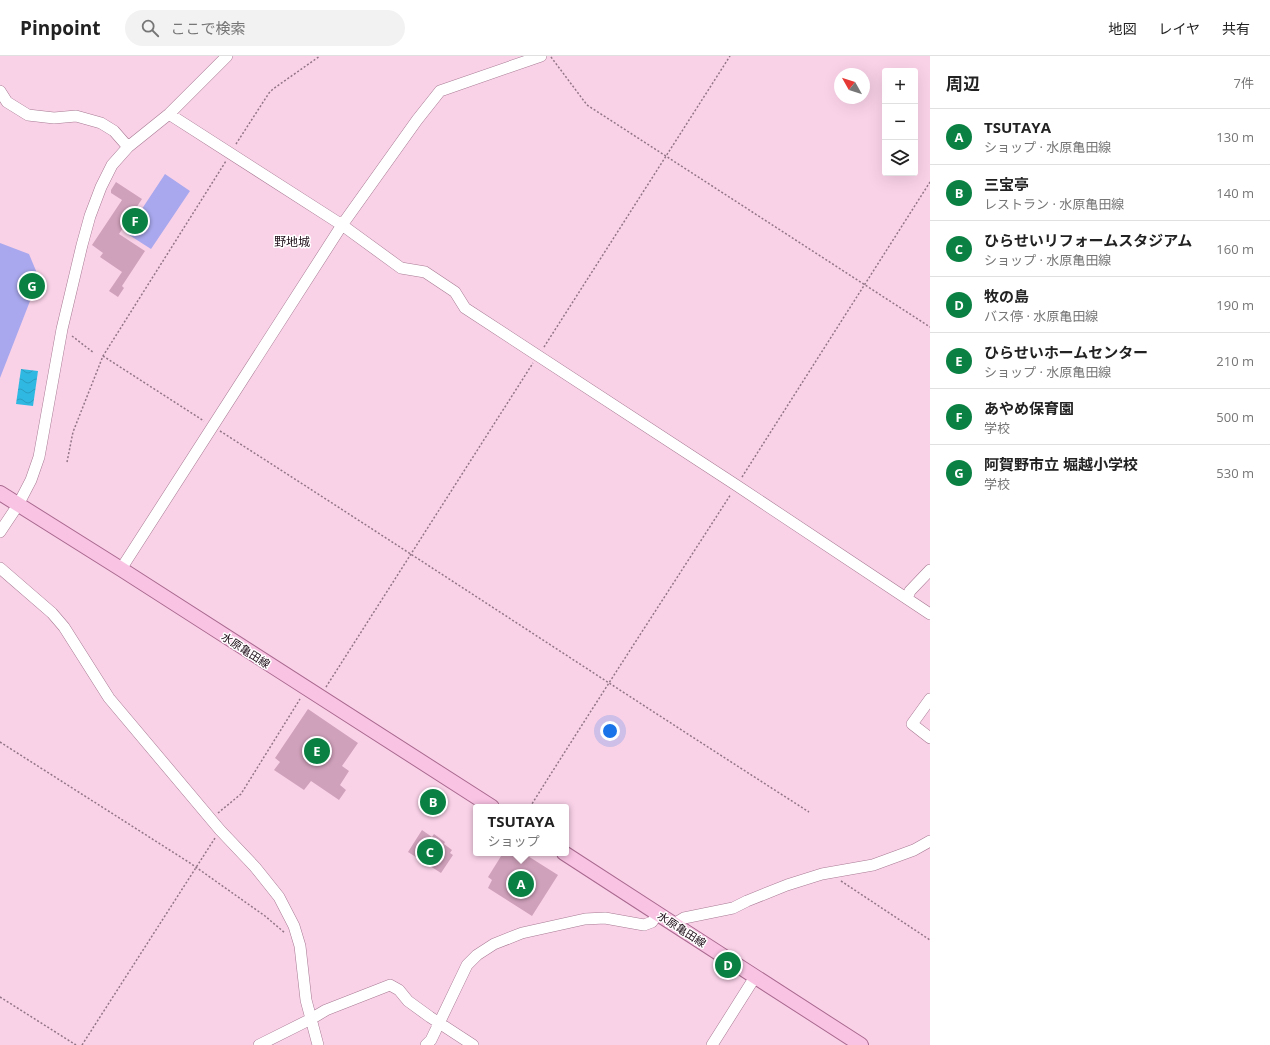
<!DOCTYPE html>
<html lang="ja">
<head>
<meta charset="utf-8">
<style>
	body { margin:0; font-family:"Open Sans","Noto Sans JP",sans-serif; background:#f2f2f2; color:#222 }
	.controls { position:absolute; right:12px; top:12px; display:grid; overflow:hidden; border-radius:4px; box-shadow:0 4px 16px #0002 }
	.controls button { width:36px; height:36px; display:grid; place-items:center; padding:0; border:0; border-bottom:1px solid #e0e0e0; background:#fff; color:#222; font:20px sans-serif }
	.compass { position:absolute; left:834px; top:12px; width:36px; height:36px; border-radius:50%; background:#fff; box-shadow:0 4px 16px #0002; rotate:309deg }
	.you { position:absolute; left:610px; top:675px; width:14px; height:14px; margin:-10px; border:3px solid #fff; border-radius:50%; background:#1a73e8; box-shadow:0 0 0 6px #1a73e833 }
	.badge { display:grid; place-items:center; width:26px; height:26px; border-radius:50%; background:#0b8043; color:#fff; font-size:13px; font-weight:700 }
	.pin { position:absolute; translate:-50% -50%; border:2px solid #fff; box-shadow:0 1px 4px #0006 }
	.popup { position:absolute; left:473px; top:748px; width:96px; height:52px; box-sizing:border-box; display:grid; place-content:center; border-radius:4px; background:#fff; filter:drop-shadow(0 1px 3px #0005); font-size:13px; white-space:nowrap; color:#767676 }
	.popup b { font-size:15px; color:#222 }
	.popup::after { content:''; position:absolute; left:50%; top:100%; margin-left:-8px; border:8px solid transparent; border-top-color:#fff }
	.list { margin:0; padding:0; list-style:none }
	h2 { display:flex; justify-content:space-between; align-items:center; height:52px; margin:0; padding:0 16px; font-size:17px }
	h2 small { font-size:13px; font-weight:400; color:#767676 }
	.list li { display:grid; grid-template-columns:26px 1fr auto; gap:12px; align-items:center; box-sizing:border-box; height:56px; padding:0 16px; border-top:1px solid #e0e0e0 }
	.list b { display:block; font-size:15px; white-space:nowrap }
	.list p { margin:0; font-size:13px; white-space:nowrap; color:#767676 }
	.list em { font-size:13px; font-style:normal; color:#767676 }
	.icon { flex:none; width:22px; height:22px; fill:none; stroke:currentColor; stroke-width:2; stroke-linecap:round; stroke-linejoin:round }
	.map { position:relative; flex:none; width:930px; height:989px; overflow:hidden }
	header { display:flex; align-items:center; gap:24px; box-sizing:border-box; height:56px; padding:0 20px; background:#fff; border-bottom:1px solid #e0e0e0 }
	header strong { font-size:19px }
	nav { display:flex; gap:22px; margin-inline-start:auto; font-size:14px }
	.search { width:280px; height:36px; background:#f2f2f2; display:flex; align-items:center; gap:10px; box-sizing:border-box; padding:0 14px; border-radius:22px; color:#767676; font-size:15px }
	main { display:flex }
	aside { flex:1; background:#fff }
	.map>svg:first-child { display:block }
	.pitch { fill:#a9a8ee }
	.water { fill:url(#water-waves) }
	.building { fill:#d0a1bb }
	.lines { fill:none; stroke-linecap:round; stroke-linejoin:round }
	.minor-casing { stroke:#a77a93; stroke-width:12 }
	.major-casing { stroke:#a9698f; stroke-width:16 }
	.path { stroke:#927586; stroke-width:1.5; stroke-dasharray:2 2; stroke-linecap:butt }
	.minor { stroke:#fff; stroke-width:11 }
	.major { stroke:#f9c3e3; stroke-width:14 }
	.labels { text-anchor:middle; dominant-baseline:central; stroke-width:3; stroke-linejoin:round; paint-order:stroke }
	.street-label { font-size:11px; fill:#1b0b15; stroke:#fff }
	.neighbourhood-label { font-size:12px; fill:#1b0b15; stroke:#fff }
</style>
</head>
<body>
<header>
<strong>Pinpoint</strong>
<div class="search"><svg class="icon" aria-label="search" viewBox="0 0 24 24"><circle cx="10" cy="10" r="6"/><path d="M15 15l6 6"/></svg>ここで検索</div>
<nav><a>地図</a><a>レイヤ</a><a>共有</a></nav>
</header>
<main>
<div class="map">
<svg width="930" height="989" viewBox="0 0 930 989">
	<defs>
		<pattern id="water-waves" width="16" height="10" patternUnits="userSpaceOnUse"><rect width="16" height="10" fill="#2fb8e2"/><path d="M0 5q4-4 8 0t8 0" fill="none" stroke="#299dc1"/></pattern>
	</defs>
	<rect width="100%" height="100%" fill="#fad2e8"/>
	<path class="pitch" d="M165 118 190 135 151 193 126 177Z
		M0 187 29 198 39 222 0 322Z"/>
	<path class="water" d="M21 313 38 315 33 350 16 348Z"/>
	<path class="building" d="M116 126 142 143 119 178 145 195 122 230 124 232 118 241 109 235 122 216 100 201 103 197 92 189 122 144 111 137V134Z
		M308 653 358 687 342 710 349 715 340 729 346 734 339 744 311 725 304 734 274 714 280 706 275 702Z
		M426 734 432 737 434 734 440 738 438 741 447 748 441 758 419 744Z
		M422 774 432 781 434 778 445 786 444 788 452 794 450 797 453 799 441 817 408 796Z
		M503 797H523L558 819 532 860 488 832 492 824 488 821Z"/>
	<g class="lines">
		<g class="minor-casing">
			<path id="minor" d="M0 35 7 46 28 59 54 62 76 60 101 67 114 75 128 91
				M169 58 342 169 401 212 425 216 455 236 465 252 736 429 930 558
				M0 476 18 449 31 424 39 401 62 273 82 189 90 160 101 131 112 109 128 91 169 58 227 0
				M0 512 52 557 64 571 109 642 220 774 255 811 279 841 294 870 300 890 306 944 318 989
				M121 513 342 169 417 64 440 35 541 0
				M907 542 910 535 930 514
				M930 643 912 668 930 682
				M674 868 684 862 733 852 747 845 787 829 822 818 873 809 914 794 930 785
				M259 989 311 963 326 954 390 929 399 934 408 945 430 961 473 989
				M426 989 431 984 467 909 477 899 494 888 522 877 585 863 605 862 644 869 652 866 658 857
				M712 989 755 921"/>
		</g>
		<g class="major-casing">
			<path id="major" d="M0 437 121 513 492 751
				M564 797C663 861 762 926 861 989"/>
		</g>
		<path class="path" d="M551 1 587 49 930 271
			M236 88 269 37 273 33 320 0
			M72 280 94 297
			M544 291 730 0
			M103 300 204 365
			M220 375C417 501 612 630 809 756
			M67 406 73 376 103 300 226 105
			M742 421 930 126
			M326 631 533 307
			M0 686 190 807 265 860 285 877
			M530 751C596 646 664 542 731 438
			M218 757 241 738 300 643
			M841 825 930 884
			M0 941 76 989
			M82 989 215 782"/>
		<use href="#minor" class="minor"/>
		<use href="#major" class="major"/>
	</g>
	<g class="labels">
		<g class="street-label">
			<text transform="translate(246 594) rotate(33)">水原亀田線</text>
			<text transform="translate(682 873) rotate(33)">水原亀田線</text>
		</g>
		<g class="neighbourhood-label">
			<text x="292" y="185">野地城</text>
		</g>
	</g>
</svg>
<div class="controls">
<button>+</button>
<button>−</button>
<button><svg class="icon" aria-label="layers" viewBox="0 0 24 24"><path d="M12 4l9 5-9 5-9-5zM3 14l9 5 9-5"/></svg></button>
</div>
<svg class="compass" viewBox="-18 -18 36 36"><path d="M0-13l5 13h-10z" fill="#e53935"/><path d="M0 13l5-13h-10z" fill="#767676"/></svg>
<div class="you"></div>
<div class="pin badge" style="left:521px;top:828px">A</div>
<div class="popup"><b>TSUTAYA</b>ショップ</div>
<div class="pin badge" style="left:433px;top:746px">B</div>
<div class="pin badge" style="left:430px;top:796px">C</div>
<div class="pin badge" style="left:728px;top:909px">D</div>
<div class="pin badge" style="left:317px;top:695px">E</div>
<div class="pin badge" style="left:135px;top:165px">F</div>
<div class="pin badge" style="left:32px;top:230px">G</div>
</div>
<aside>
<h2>周辺<small>7件</small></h2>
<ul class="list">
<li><span class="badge">A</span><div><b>TSUTAYA</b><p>ショップ · 水原亀田線</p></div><em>130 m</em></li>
<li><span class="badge">B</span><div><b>三宝亭</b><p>レストラン · 水原亀田線</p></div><em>140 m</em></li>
<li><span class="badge">C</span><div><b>ひらせいリフォームスタジアム</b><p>ショップ · 水原亀田線</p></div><em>160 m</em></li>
<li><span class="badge">D</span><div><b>牧の島</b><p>バス停 · 水原亀田線</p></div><em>190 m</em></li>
<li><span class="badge">E</span><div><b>ひらせいホームセンター</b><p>ショップ · 水原亀田線</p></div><em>210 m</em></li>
<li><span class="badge">F</span><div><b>あやめ保育園</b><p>学校</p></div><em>500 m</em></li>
<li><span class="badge">G</span><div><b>阿賀野市立 堀越小学校</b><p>学校</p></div><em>530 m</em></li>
</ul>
</aside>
</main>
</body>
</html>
